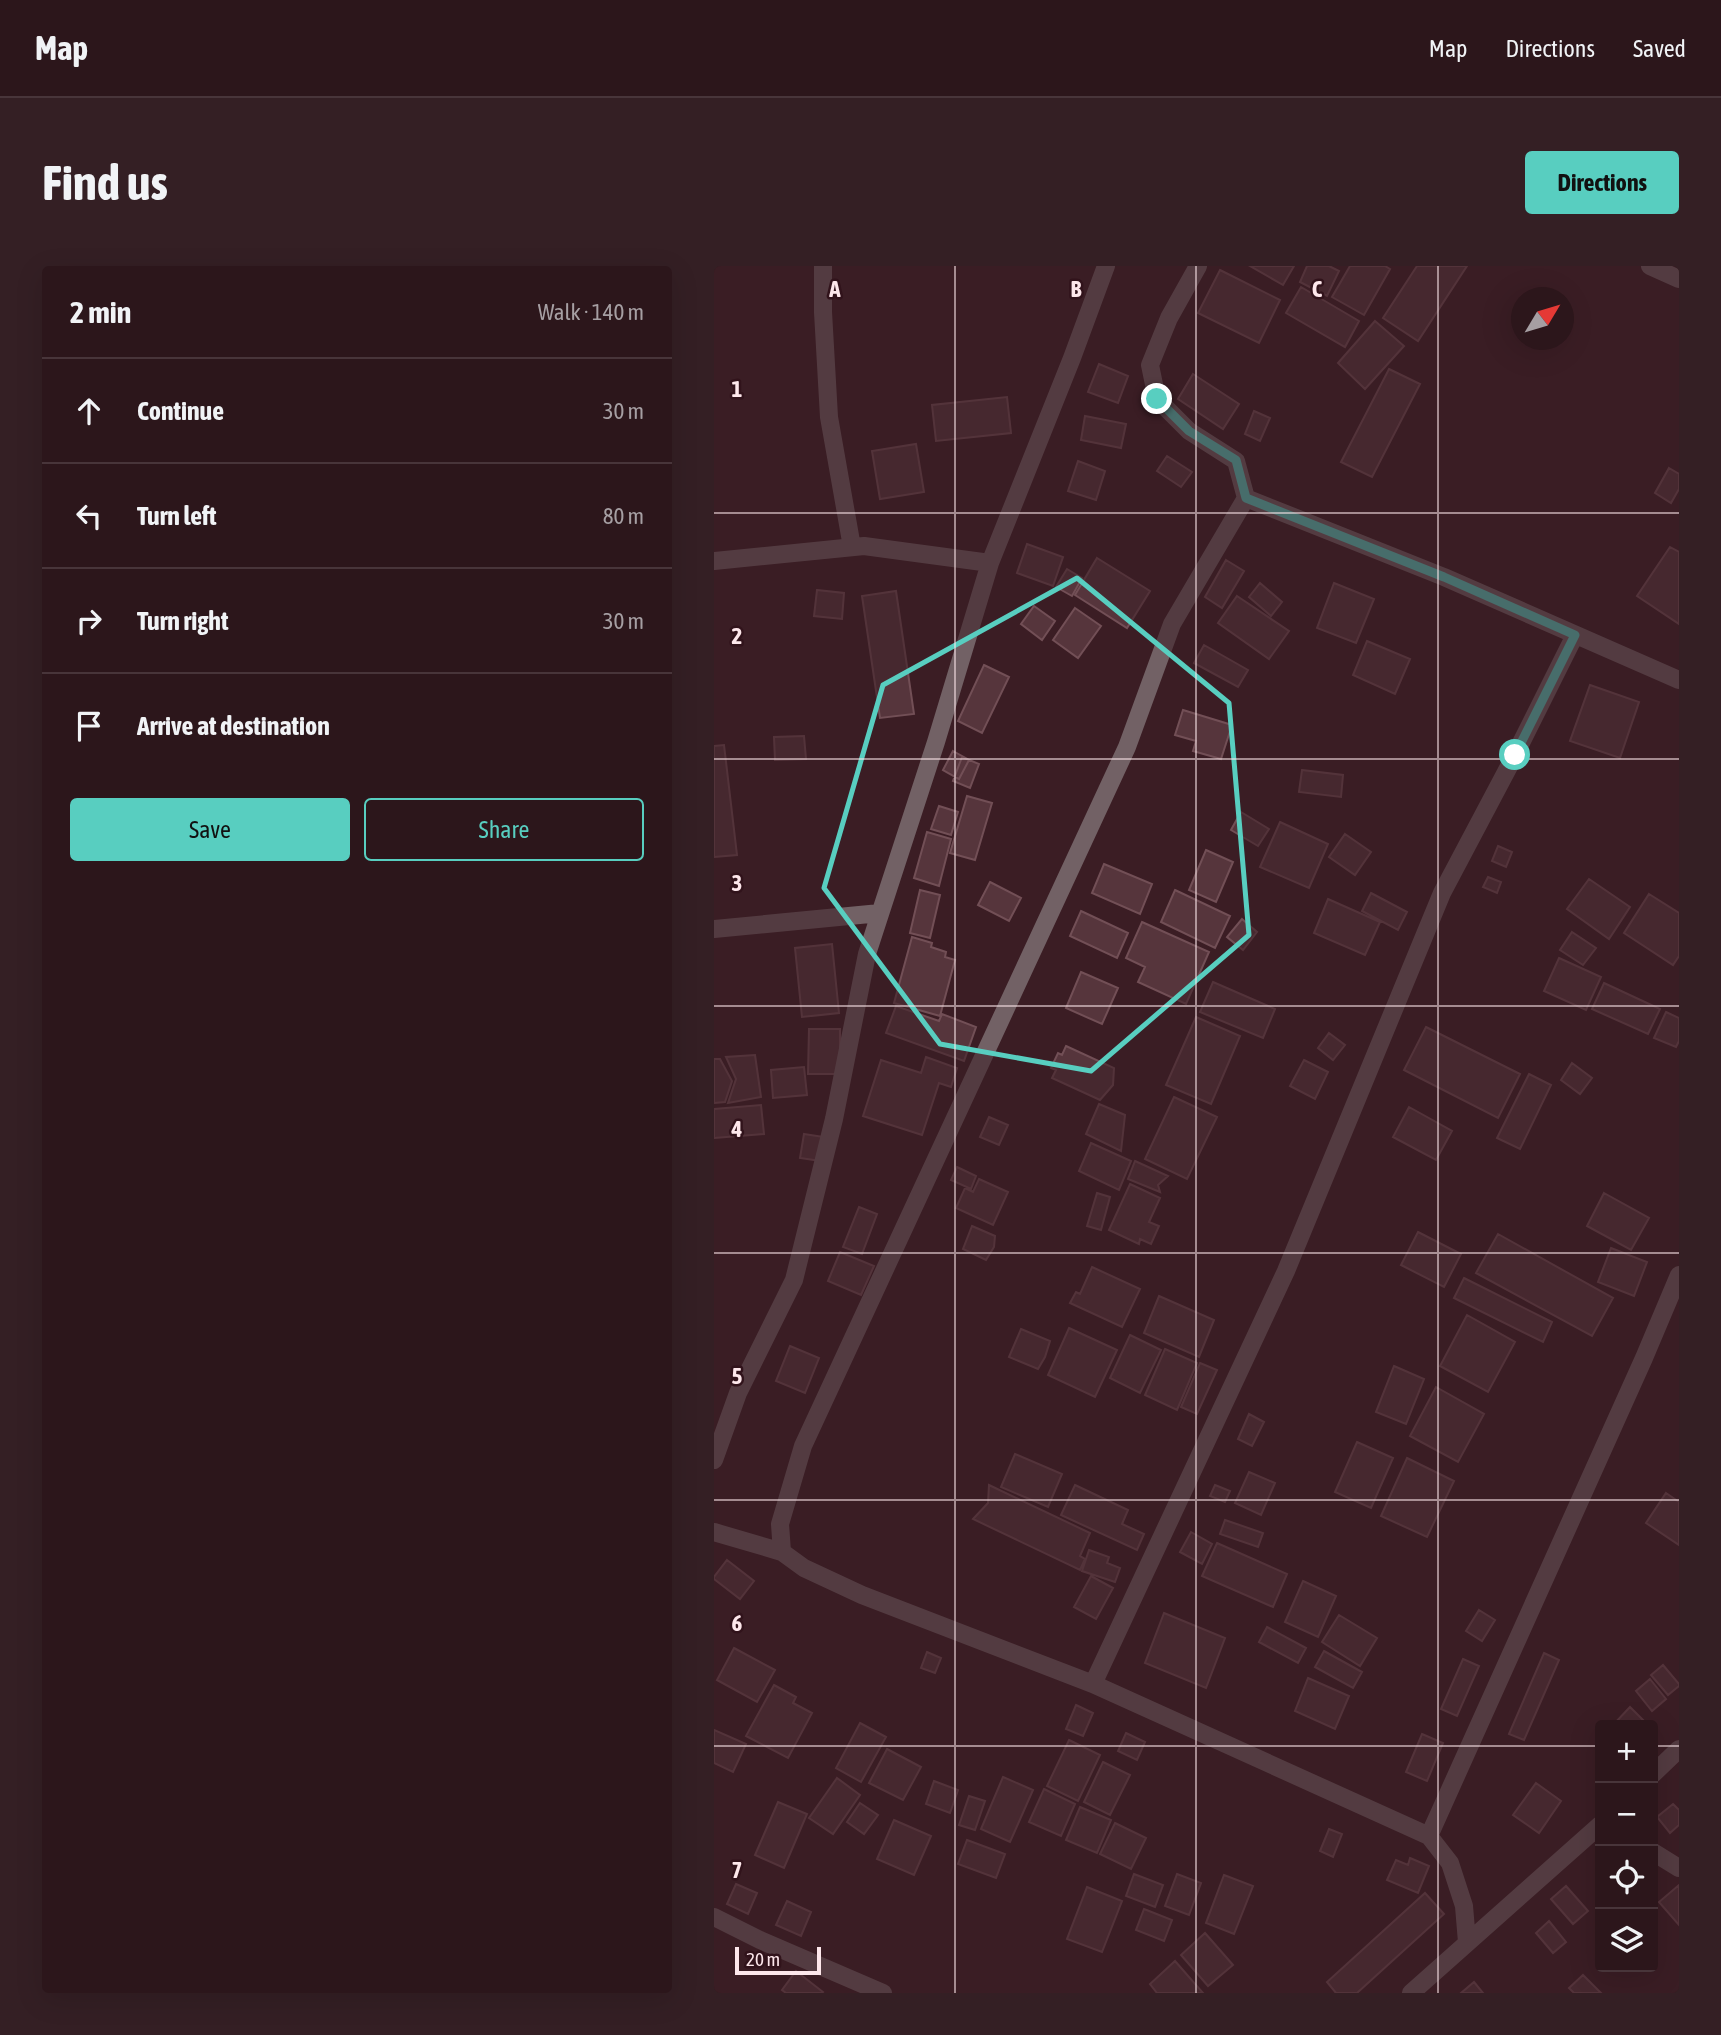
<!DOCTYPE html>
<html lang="en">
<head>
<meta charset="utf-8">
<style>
	body { margin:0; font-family:"Asap Condensed",sans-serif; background:#341f24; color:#f1f3f6 }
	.controls { position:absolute; right:21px; bottom:21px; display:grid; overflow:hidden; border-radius:7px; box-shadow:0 7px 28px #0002 }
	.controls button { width:63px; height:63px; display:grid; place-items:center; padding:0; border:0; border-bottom:2px solid #48353a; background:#2c161b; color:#f1f3f6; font:35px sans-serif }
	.compass { position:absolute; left:797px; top:21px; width:63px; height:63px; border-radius:50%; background:#2c161b; box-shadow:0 7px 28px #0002; rotate:52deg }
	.scale { position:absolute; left:21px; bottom:18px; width:86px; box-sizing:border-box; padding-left:7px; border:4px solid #fde7eb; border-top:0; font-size:19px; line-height:24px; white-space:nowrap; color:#fde7eb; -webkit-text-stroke:5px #31131b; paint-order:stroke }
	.stop { position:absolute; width:21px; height:21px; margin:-16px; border:5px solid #58cec0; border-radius:50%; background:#fff }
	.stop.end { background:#58cec0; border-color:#fff; box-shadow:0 2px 7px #0008 }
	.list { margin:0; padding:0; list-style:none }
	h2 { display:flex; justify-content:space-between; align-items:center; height:91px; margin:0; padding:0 28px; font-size:30px }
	h2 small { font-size:23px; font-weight:400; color:#a69fa3 }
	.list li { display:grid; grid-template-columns:46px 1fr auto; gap:21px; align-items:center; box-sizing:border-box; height:105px; padding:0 28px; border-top:2px solid #48353a }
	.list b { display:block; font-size:26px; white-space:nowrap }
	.list em { font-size:23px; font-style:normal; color:#a69fa3 }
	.actions { display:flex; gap:14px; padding:21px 28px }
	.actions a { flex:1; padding:16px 0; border:2px solid #58cec0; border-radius:7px; text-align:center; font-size:24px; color:#58cec0 }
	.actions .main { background:#58cec0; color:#111 }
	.icon { flex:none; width:38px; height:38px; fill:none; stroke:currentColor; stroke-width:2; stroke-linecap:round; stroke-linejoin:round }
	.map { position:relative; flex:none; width:965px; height:1727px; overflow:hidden; border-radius:7px }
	header { display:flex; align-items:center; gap:42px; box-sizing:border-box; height:98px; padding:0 35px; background:#2c161b; border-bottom:2px solid #48353a }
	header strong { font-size:33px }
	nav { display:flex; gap:38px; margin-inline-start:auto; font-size:24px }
	.intro { display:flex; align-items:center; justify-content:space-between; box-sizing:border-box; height:168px; padding:0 42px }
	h1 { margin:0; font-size:49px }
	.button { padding:18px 32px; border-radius:7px; background:#58cec0; color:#111; font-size:24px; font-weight:700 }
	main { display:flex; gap:42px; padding:0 42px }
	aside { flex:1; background:#2c161b; border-radius:7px; box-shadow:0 7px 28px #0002 }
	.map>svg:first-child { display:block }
	.building { fill:#56353c; stroke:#724f56; stroke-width:2 }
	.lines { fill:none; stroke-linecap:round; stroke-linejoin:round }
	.minor { stroke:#726165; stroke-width:18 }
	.route { stroke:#58cec0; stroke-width:9 }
	.marked { fill:none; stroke:#58cec0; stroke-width:5; stroke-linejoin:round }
	.grid { fill:none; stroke:#fde7eb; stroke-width:2; stroke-opacity:0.55 }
	.grid-label { font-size:23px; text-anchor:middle; font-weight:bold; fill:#fde7eb; stroke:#31131b; stroke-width:5; stroke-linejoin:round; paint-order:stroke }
</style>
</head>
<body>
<header>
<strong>Map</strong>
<nav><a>Map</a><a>Directions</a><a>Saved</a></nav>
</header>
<div class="intro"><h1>Find us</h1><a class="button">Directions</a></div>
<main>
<aside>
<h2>2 min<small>Walk · 140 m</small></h2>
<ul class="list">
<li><svg class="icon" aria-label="ahead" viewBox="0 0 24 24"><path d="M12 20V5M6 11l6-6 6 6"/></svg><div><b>Continue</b></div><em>30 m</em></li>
<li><svg class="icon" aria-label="left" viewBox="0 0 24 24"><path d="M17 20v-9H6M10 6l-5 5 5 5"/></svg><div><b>Turn left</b></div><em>80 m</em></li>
<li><svg class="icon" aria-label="right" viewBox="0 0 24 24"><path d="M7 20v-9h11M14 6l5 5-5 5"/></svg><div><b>Turn right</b></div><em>30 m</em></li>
<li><svg class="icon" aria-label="arrive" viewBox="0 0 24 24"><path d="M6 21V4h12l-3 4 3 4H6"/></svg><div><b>Arrive at destination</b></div></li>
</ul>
<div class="actions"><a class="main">Save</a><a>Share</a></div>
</aside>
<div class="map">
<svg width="965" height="1727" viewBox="0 0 965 1727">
	<rect width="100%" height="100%" fill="#3b1d24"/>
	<path class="building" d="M536 0H580L569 19Z
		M593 0H615L625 5 613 30 586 16Z
		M636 0H671L676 3 650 49 618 31Z
		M703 0H753L704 75 669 52Z
		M506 4 566 34 545 77 484 47Z
		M587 21 645 55 631 81 572 47Z
		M661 55 690 80 651 123 624 97Z
		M385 98 414 110 404 137 374 126Z
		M675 103 706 118 658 211 627 196Z
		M479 108 525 138 509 163 464 133Z
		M293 131 297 167 222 175 218 139Z
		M540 145 556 152 546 175 531 168Z
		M371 150 412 158 407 182 367 174Z
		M202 178 210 226 166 233 158 185Z
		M453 190 478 206 467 221 443 205Z
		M364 195 391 205 382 234 354 225Z
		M955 202 965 208V223L957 237 941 227Z
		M313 278 349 291 339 320 303 307Z
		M956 281 965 286V358L923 330Z
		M383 292 436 325 413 362 361 329Z
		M512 294 530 305 508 342 491 331Z
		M353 303 368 312 358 330 342 321Z
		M546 317 568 336 557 350 535 331Z
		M620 317 660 333 642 377 603 362Z
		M103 324 130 327 128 353 100 350Z
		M182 325 200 448 166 452 148 330Z
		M523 330 575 365 555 393 504 357Z
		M320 340 341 355 328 374 307 358Z
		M361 342 387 360 364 392 339 374Z
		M653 375 696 393 681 428 639 409Z
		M490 379 534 404 524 421 480 397Z
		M270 399 295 411 268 467 244 455Z
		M876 419 925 436 906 492 856 475Z
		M469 444 518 459 507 493 479 485 482 475 461 469Z
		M90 470 92 493 61 494 60 471Z
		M10 479 23 589 0 591V480Z
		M239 485 255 494 245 513 229 504Z
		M248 491 265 498 256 522 239 515Z
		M588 504 629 509 627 531 585 526Z
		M253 530 278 537 261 594 236 587Z
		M225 540 244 546 237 569 217 563Z
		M527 546 555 563 544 580 517 564Z
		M566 556 614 578 595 622 546 601Z
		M213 566 237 573 225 620 200 612Z
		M631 568 657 586 641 609 615 591Z
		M784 580 798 586 792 601 778 595Z
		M492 584 519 596 502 636 475 624Z
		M390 598 438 618 426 648 378 627Z
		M774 611 787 616 783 627 769 621Z
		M875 613 916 641 895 673 853 643Z
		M276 616 307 632 295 655 264 639Z
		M206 624 226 629 216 672 196 667Z
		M461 624 516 650 501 682 447 656Z
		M657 627 693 646 684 664 648 645Z
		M935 628 965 647V690L959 699 910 667Z
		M614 633 666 656 651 689 600 667Z
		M367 645 414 667 403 692 356 670Z
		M528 653 543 666 529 684 513 671Z
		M428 656 495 686 472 738 424 716 431 701 412 692Z
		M858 666 882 682 869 699 846 684Z
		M198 671 218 677 217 681 232 686 231 691 241 694 226 750 180 737Z
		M118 678 125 747 88 751 81 682Z
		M845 692 887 711 872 744 830 725Z
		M367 706 404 722 388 758 352 742Z
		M499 716 561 743 549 772 486 746Z
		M890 717 946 743 934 768 878 743Z
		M182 740 225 755 228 748 262 761 250 795 172 767Z
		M952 746 965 752V775L962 781 940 772Z
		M482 751 526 770 497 838 452 819Z
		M712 761 806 808 784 852 690 804Z
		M95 763H126V808H94Z
		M615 767 631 779 619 794 604 782Z
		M352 780 400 802 399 819 386 834 338 812 342 804 337 802 344 787 348 789Z
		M41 789 47 831 14 837 22 813 12 791Z
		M212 791 243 802 237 821 225 817 208 869 149 850 167 794 207 807Z
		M0 793H6L18 815 11 836 0 837Z
		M590 794 614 806 601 833 576 820Z
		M858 797 878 812 866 828 847 814Z
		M90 801 93 829 59 832 57 804Z
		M815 808 837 819 806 883 783 872Z
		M460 831 503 851 473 913 431 893Z
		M385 838 411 849 407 885 372 868Z
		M47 839 50 868 0 872V843Z
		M695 841 738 865 722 894 679 871Z
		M275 851 294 859 285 879 266 871Z
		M90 868 110 871 107 895 86 892Z
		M377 877 417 895 405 924 365 905Z
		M421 895 454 910 444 919 446 926 414 913Z
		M243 901 262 910 257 923 237 914Z
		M265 913 294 926 279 959 242 942 251 922 259 926Z
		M416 918 446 932 435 956 445 960 437 978 426 973 425 978 395 964Z
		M383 927 396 931 387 964 373 960Z
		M890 927 935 952 917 984 873 960Z
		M145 941 163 948 148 988 129 981Z
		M258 960 281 970 280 981 272 994 249 983Z
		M704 966 747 988 730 1021 687 999Z
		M784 968 899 1032 878 1070 762 1007Z
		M897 982 933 996 920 1030 884 1016Z
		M126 986 160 1000 147 1029 114 1015Z
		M378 1001 426 1023 408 1061 356 1037 362 1026 366 1028Z
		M750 1012 838 1056 829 1076 740 1032Z
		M445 1030 500 1054 485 1091 430 1067Z
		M753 1049 801 1076 774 1126 726 1100Z
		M355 1062 403 1084 381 1131 334 1109Z
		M307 1063 336 1075 331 1091 324 1103 295 1091Z
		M416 1069 447 1084 426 1127 396 1112Z
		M76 1080 105 1092 91 1127 62 1115Z
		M451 1083 483 1097 463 1144 431 1129Z
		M486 1097 503 1104 483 1148 467 1141Z
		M680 1100 710 1113 692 1158 662 1146Z
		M722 1121 770 1148 744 1196 696 1170Z
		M535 1148 550 1156 538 1180 524 1173Z
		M643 1176 679 1192 657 1242 621 1226Z
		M301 1188 348 1208 334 1241 287 1221Z
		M693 1192 740 1215 713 1271 667 1250Z
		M535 1206 561 1217 547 1249 521 1237Z
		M275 1219 376 1267 366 1290 371 1293 366 1304 259 1253 274 1237Z
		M361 1219 414 1244 408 1258 430 1268 423 1284 347 1249Z
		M501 1219 516 1225 511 1236 496 1230Z
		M952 1227 965 1236V1279L932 1257Z
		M511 1254 549 1267 544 1281 506 1268Z
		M477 1266 498 1278 488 1298 466 1286Z
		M503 1277 573 1308 559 1341 488 1310Z
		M375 1284 395 1291 393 1297 406 1302 401 1316 368 1305Z
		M13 1294 40 1315 26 1333 0 1313V1311Z
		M377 1310 399 1322 382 1353 360 1341Z
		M589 1315 622 1330 604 1371 571 1356Z
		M765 1344 781 1354 768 1375 752 1365Z
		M450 1347 511 1372 492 1422 431 1397Z
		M625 1349 663 1372 646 1400 608 1376Z
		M553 1361 592 1382 584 1397 545 1376Z
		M20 1382 61 1404 43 1436 3 1414Z
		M610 1385 648 1406 639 1422 601 1401Z
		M213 1386 227 1392 221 1407 207 1402Z
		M830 1387 845 1394 810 1474 795 1468Z
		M749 1393 765 1400 743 1450 727 1443Z
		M949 1399 965 1418V1420L954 1429 937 1409Z
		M594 1412 635 1430 621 1463 581 1445Z
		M936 1413 952 1433 938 1445 922 1425Z
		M60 1419 82 1431 79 1437 98 1447 74 1492 32 1470Z
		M362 1439 379 1447 369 1470 352 1463Z
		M916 1441 930 1455 925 1459H899Z
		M146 1457 172 1471 147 1516 122 1502Z
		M0 1464 32 1478 19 1506 0 1497Z
		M412 1467 431 1476 423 1494 404 1485Z
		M708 1468 729 1477 713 1515 692 1506Z
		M355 1474 386 1489 364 1535 333 1520Z
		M173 1483 207 1501 189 1534 155 1517Z
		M389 1496 416 1509 396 1549 370 1536Z
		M289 1511 319 1524 296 1576 267 1563Z
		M123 1512 146 1529 119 1568 95 1552Z
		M220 1515 244 1524 236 1547 212 1538Z
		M822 1517 847 1535 825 1567 799 1549Z
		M330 1523 361 1538 347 1570 315 1556Z
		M255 1530 271 1535 261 1564 245 1559Z
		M64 1536 93 1548 70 1602 41 1589Z
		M146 1537 164 1549 150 1568 133 1556Z
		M959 1538 965 1544V1559L956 1567 943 1551Z
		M366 1541 397 1554 383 1587 352 1574Z
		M180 1554 217 1570 200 1609 163 1593Z
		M401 1557 432 1572 417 1603 386 1588Z
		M615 1563 628 1568 619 1591 606 1585Z
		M253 1574 291 1588 282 1612 244 1598Z
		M696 1592 715 1600 704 1627 673 1614 682 1594 694 1599Z
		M420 1608 449 1619 441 1641 412 1630Z
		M463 1608 487 1617 475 1649 451 1640Z
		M510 1609 539 1620 520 1668 492 1657Z
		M22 1618 43 1627 34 1648 13 1638Z
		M965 1619V1659L945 1636Z
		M852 1620 874 1645 859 1658 837 1633Z
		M373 1621 408 1635 388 1686 353 1673Z
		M711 1627 730 1648 643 1727H622L613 1716Z
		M73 1635 97 1646 87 1670 62 1659Z
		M430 1643 458 1654 450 1675 422 1664Z
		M835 1655 852 1676 839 1687 822 1667Z
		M491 1667 519 1699 494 1720 467 1689Z
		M461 1695 489 1727H443L436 1718Z
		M82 1705 109 1726 108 1727H72L68 1724Z
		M869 1709 887 1727H860L855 1722Z
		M760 1716 769 1727H747Z"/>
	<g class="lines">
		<path class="minor" d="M109 0V46L115 151 138 281
			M936 0 965 13
			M532 232 730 311 965 414
			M0 295 150 280 276 297
			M0 663 166 647
			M0 1194 24 1127 80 1014 120 853 153 688 222 476 276 297 358 92 392 0
			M0 1266 68 1286 90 1302 148 1329 379 1418 715 1570 736 1597 750 1640 753 1676
			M68 1286 66 1258 89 1180 413 481 458 358 532 232 522 195 475 165 443 133 436 99 455 52 484 0
			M379 1418 572 1005 728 627 801 489 861 369
			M939 1508 965 1483
			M715 1570 930 1092 965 1009
			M939 1586 965 1602
			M0 1651 46 1674 169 1727
			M697 1727 886 1559"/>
	</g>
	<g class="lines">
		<path class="route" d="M443 133 475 165 522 194 532 232 730 311 861 369 801 489"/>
	</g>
	<path d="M0 0H965V1727H0ZM363 312 515 437 535 669 377 805 226 778 110 622 169 419Z" fill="#3b1d24" fill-opacity=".55" fill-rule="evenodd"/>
	<path class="marked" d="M363 312 515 437 535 669 377 805 226 778 110 622 169 419Z"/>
	<path class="grid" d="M241 0V1727M482 0V1727M724 0V1727M0 247H965M0 493H965M0 740H965M0 987H965M0 1234H965M0 1480H886M939 1480H965"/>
	<g class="grid-label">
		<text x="121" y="31">A</text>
		<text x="362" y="31">B</text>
		<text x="603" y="31">C</text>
		<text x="23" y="131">1</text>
		<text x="23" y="378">2</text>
		<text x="23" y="625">3</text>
		<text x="23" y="871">4</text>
		<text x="23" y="1118">5</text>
		<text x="23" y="1365">6</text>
		<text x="23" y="1612">7</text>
	</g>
</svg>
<div class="controls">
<button>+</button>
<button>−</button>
<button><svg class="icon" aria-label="locate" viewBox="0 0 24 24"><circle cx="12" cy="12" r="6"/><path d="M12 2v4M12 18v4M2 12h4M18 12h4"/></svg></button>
<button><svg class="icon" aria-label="layers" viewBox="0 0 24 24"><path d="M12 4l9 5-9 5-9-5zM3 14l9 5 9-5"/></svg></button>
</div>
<svg class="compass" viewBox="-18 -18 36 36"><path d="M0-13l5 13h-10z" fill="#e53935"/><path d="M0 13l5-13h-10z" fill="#a69fa3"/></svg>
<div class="scale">20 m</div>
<div class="stop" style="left:801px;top:489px"></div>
<div class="stop end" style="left:443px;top:133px"></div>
</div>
</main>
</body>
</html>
